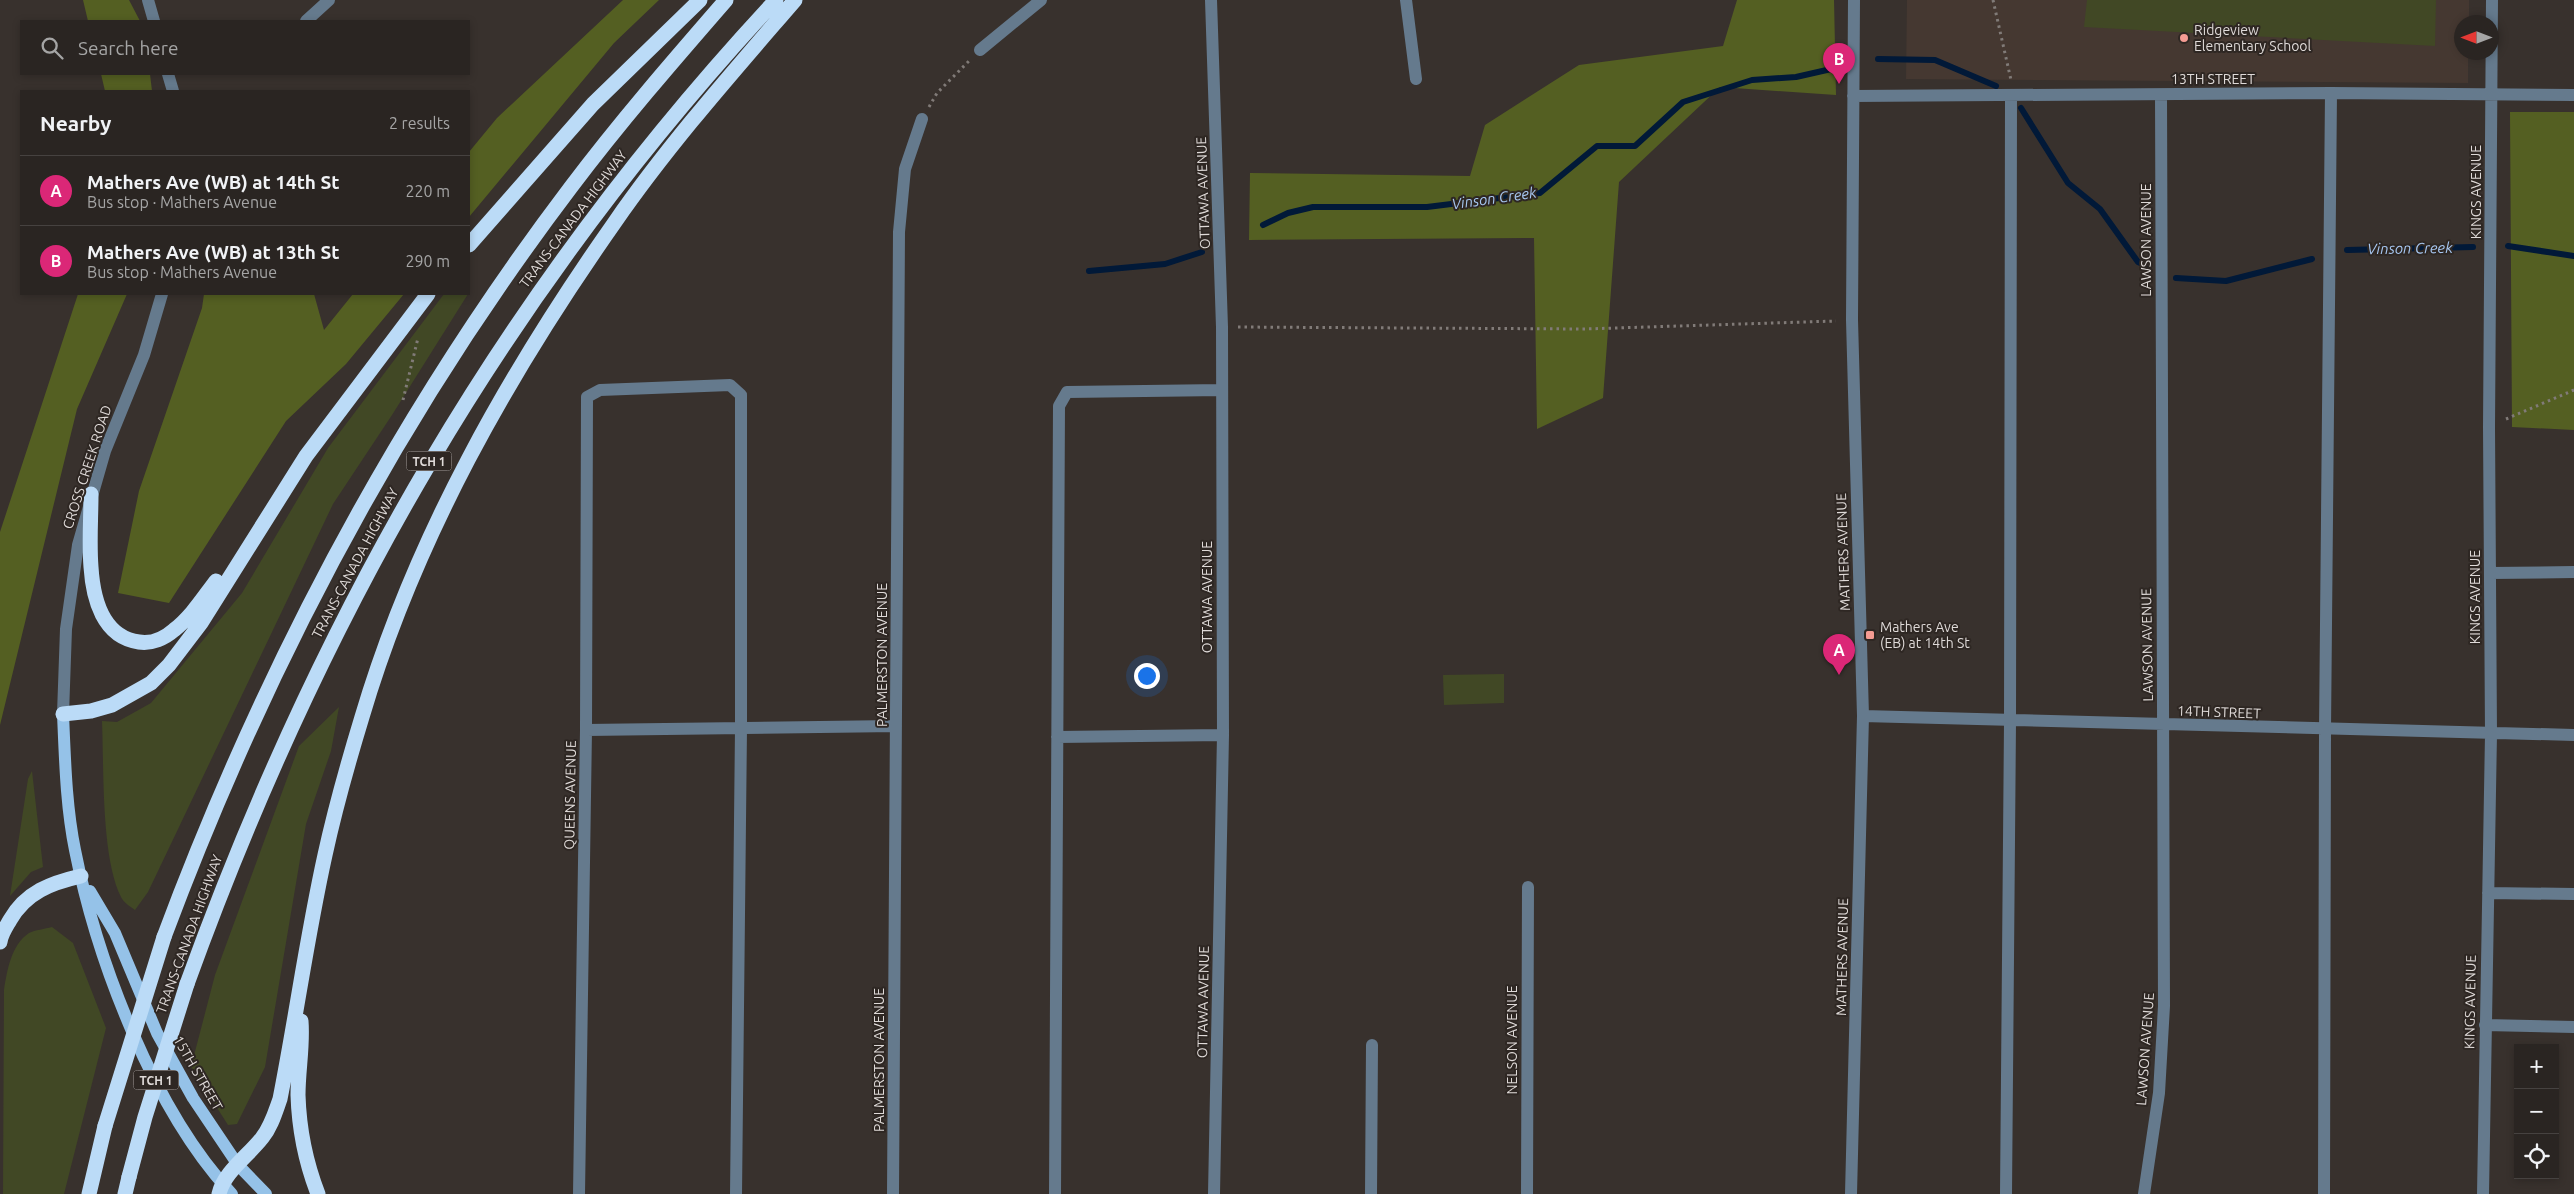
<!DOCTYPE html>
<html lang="en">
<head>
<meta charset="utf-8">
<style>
	body { margin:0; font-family:Ubuntu,sans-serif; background:#322d2a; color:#f1f3f6 }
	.controls { position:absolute; right:15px; bottom:15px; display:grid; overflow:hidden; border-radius:0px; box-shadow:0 2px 8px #0003 }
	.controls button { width:45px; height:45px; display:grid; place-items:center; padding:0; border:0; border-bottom:1px solid #464240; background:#2a2522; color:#f1f3f6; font:25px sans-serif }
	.compass { position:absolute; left:2454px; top:15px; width:45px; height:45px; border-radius:50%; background:#2a2522; box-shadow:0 2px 8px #0003; rotate:270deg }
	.you { position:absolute; left:1146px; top:675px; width:18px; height:18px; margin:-12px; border:4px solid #fff; border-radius:50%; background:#1a73e8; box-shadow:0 0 0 8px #1a73e833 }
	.badge { display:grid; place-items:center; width:32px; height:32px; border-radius:50%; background:#db2777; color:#fff; font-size:16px; font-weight:700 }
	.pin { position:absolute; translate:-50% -41px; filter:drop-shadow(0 1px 2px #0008) }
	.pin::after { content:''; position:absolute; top:26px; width:18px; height:15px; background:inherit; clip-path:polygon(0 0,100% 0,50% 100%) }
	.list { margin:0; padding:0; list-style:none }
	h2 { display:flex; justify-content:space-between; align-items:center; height:65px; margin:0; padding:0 20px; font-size:21px }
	h2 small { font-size:16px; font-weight:400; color:#a5a5a5 }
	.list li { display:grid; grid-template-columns:32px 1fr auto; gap:15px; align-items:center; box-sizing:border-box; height:70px; padding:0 20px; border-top:1px solid #464240 }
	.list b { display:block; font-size:19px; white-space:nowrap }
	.list p { margin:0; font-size:16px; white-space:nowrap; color:#a5a5a5 }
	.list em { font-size:16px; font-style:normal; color:#a5a5a5 }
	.icon { flex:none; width:28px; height:28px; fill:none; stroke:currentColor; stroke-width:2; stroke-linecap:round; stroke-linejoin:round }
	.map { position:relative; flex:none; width:2574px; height:1194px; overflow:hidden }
	.search { position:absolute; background:#2a2522; box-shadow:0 2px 8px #0003; left:20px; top:20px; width:450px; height:55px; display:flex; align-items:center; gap:12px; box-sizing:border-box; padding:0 18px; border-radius:0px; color:#a5a5a5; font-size:19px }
	.panel { position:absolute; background:#2a2522; box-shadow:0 2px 8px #0003; left:20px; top:90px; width:450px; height:205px; border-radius:0px }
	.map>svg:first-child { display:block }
	.built { fill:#453831 }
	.green { fill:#414825 }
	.forest { fill:#545f22 }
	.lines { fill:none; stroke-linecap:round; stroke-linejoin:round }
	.stream { stroke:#011938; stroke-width:6 }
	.path { stroke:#817b78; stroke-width:3; stroke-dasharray:2.5 4; stroke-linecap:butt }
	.minor { stroke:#657a8d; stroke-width:12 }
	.major { stroke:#95c2e8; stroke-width:12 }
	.highway { stroke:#bbdbf7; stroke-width:15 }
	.highway-bridge { stroke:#bbdbf7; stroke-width:15 }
	.poi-dot { fill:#f59c93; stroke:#2e2723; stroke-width:2 }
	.labels { text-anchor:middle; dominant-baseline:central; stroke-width:4; stroke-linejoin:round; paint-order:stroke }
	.shield { fill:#2e2723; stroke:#aaa4a2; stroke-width:1 }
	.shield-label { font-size:12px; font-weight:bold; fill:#dfdad8 }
	.poi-label { font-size:14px; fill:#dfdad8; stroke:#2e2723; text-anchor:start }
	.street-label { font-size:14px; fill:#dfdad8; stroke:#2e2723 }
	.water-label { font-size:15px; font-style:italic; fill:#a7c7f1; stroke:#2e2723 }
</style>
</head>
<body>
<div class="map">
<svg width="2574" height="1194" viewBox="0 0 2574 1194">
	<rect width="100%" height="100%" fill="#38312d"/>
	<path class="built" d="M1907 0H2469V22H2462V52L2468 53V83L1906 79Z"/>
	<path class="green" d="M2087 0H2436L2435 46 2084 27Z
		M444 294H468L392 415 333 504 148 892 135 910C131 907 124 903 121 897 101 857 104 769 102 721L117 722 151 703 242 593 328 448Z
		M1504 674V703L1444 705 1443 675Z
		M339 707 331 751 306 824 265 1067 237 1124 228 1125 191 1067 215 975 299 746Z
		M32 771 43 867 31 872 10 896 28 779Z
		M52 927 73 943 106 1028 64 1194H3L4 990C7 971 11 945 29 933 35 930 45 929 52 927Z"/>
	<path class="forest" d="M83 0H129L140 21H88Z
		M623 0H659L614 43 469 217V152L497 118Z
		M1737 0H1834L1836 95 1720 87 1619 182 1603 398 1537 429 1534 238 1249 240 1250 173 1470 176 1485 125 1579 65 1723 46Z
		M101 74H150L152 91H105Z
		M2510 112H2574V430L2512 427Z
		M78 294H127L77 409 0 725V532Z
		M204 294H314L324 330 353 294H404L346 364 286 421 169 603 118 593 139 491 202 308Z"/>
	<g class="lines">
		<path class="stream" d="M1878 59 1935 60 1996 86
			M2021 108 2068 183 2100 209 2138 262 2149 267
			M1263 225 1288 213 1313 207H1427L1540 193 1597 146H1635L1683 102 1752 80 1796 77 1840 67
			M2508 246 2574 256
			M2347 250 2473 247
			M1089 271 1165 264 1202 252
			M2176 278 2226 281 2312 259"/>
		<path class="path" d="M1993 0 2011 80
			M929 107 937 93 969 61
			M1238 327 1584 329 1836 321
			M403 400 418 338
			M2506 419 2574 390"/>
		<path class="minor" d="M148 0 154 21
			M1211 0 1222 327 1223 735 1214 1194
			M1406 0 1416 79
			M306 21 329 0
			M980 50 1041 0
			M168 74 173 91
			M1853 96 2331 93 2574 95
			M2490 573 2574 572
			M63 714 66 629 78 545 105 451 144 355 162 294
			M1863 716 2574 735
			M586 730 896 726
			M1057 737 1223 735
			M2488 893 2574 894
			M2485 1025 2574 1027
			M579 1194 586 730 587 397 600 390 730 385 741 395V728L736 1194
			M893 1194 899 232 905 169 922 119
			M1055 1194 1059 406 1067 392 1222 390
			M1371 1194 1372 1045
			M1527 1194 1528 887
			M1851 1194 1863 716 1852 320 1854 0
			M2006 1194 2010 722 2011 97
			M2144 1194 2159 1093 2164 1006 2161 95
			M2324 1194 2325 730 2331 93
			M2483 1194 2491 734 2489 427 2492 0"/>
		<path class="major" d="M63 714C65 759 66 806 75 850 97 961 154 1111 232 1194
			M90 891 115 933 157 1033 193 1098 238 1165 266 1194"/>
		<path class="highway" d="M469 245 593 104 700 0
			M91 494C91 518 89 543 91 567 93 599 103 637 139 642 152 644 165 638 174 630 191 617 203 598 216 581
			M63 714 91 711 112 705 151 683 169 665 201 623 306 456 428 294
			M164 937C264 669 398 415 571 187 620 122 673 61 726 0
			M0 942C1 934 6 927 10 920 26 892 51 883 81 876
			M187 984C321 613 506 290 776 0
			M301 1021C303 1046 298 1070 298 1095 299 1128 306 1163 318 1194
			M89 1194 105 1126
			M125 1194 129 1177
			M219 1194C224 1172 248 1156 262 1138 271 1127 275 1113 280 1099 296 1018 307 936 325 855 335 809 348 763 362 717 415 538 508 374 615 222 669 144 733 72 795 0"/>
		<path class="highway-bridge" d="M105 1126 164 937
			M129 1177 145 1117 187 984"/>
	</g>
	<g class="poi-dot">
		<circle cx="2184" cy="38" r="5"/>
		<rect x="1865" y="630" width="10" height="10" rx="2.5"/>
	</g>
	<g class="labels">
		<g class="shield">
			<rect x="406.5" y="451.5" width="45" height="19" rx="4"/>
			<rect x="133.5" y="1070.5" width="45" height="19" rx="4"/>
		</g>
		<g class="shield-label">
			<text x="429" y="461">TCH 1</text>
			<text x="156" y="1080">TCH 1</text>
		</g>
		<g class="poi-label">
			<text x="2194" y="30">Ridgeview<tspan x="2194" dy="16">Elementary School</tspan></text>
			<text x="1880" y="627">Mathers Ave<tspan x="1880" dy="16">(EB) at 14th St</tspan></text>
		</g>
		<g class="street-label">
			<text x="2213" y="79">13TH STREET</text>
			<text transform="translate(2476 192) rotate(-90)">KINGS AVENUE</text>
			<text transform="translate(1203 193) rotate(-92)">OTTAWA AVENUE</text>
			<text transform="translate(573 219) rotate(-53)">TRANS-CANADA HIGHWAY</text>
			<text transform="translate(2146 240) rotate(-90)">LAWSON AVENUE</text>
			<text transform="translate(87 467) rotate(-72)">CROSS CREEK ROAD</text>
			<text transform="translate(1843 552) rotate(-92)">MATHERS AVENUE</text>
			<text transform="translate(355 563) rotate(-62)">TRANS-CANADA HIGHWAY</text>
			<text transform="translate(1207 597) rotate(-90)">OTTAWA AVENUE</text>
			<text transform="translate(2475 597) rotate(-90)">KINGS AVENUE</text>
			<text transform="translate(2147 645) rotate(-91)">LAWSON AVENUE</text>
			<text transform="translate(882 655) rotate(-90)">PALMERSTON AVENUE</text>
			<text transform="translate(2219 712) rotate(2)">14TH STREET</text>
			<text transform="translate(570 795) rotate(-89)">QUEENS AVENUE</text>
			<text transform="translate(189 934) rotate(-70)">TRANS-CANADA HIGHWAY</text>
			<text transform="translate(1842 957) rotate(-89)">MATHERS AVENUE</text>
			<text transform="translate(1203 1002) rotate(-89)">OTTAWA AVENUE</text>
			<text transform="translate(2470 1002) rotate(-89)">KINGS AVENUE</text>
			<text transform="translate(1512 1040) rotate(-90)">NELSON AVENUE</text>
			<text transform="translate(2145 1049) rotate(-86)">LAWSON AVENUE</text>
			<text transform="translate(879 1060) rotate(-90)">PALMERSTON AVENUE</text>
			<text transform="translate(198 1073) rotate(60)">15TH STREET</text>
		</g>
		<g class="water-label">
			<text transform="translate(1494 198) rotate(-8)">Vinson Creek</text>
			<text transform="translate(2410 248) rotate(-1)">Vinson Creek</text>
		</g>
	</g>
</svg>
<div class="controls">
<button>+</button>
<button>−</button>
<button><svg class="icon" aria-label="locate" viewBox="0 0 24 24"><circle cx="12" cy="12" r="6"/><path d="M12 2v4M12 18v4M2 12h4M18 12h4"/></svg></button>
</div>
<svg class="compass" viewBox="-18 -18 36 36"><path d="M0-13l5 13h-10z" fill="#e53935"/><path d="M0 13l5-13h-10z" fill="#a5a5a5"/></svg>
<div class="you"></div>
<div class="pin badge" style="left:1839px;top:675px">A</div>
<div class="pin badge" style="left:1839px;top:84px">B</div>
<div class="search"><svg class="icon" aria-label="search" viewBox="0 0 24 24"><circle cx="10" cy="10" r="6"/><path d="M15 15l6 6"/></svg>Search here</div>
<section class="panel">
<h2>Nearby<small>2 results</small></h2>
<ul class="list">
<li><span class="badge">A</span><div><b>Mathers Ave (WB) at 14th St</b><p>Bus stop · Mathers Avenue</p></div><em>220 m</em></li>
<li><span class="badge">B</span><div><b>Mathers Ave (WB) at 13th St</b><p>Bus stop · Mathers Avenue</p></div><em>290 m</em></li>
</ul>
</section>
</div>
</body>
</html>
